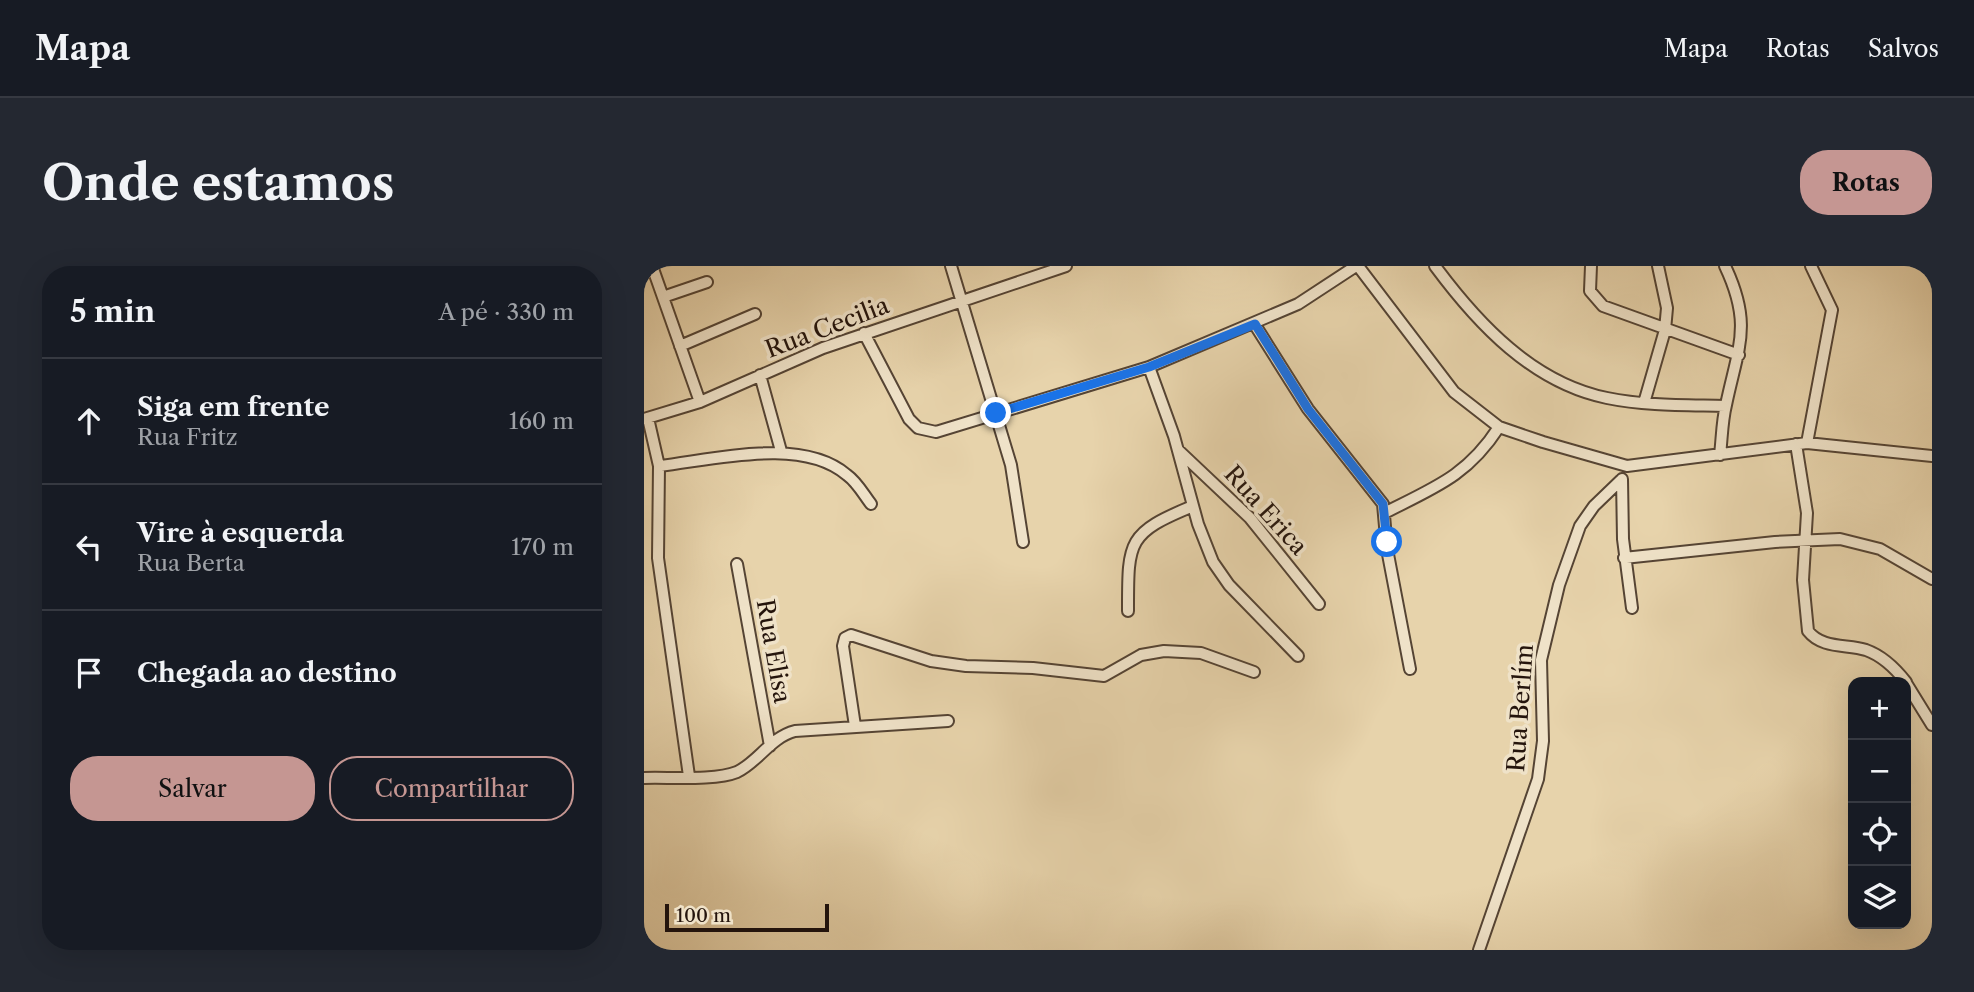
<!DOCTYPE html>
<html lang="pt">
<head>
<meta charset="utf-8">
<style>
	body { margin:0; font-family:"Libre Caslon Text",serif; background:#242831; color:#f1f3f6 }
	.controls { position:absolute; right:21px; bottom:21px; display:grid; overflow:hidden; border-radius:14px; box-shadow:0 7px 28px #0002 }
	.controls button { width:63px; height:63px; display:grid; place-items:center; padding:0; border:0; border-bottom:2px solid #363941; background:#171b24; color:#f1f3f6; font:35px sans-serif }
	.scale { position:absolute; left:21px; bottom:18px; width:164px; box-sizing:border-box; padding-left:7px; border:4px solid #24140c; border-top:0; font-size:19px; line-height:24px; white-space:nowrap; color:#24140c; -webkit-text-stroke:5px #efe2c8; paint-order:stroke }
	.stop { position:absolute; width:21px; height:21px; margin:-16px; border:5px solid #1a73e8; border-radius:50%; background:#fff }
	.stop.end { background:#1a73e8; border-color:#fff; box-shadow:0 2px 7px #0008 }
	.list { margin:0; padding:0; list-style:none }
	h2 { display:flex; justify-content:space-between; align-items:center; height:91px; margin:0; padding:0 28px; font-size:30px }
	h2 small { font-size:23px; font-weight:400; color:#9ea1a6 }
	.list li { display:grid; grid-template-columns:46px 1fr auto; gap:21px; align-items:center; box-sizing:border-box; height:126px; padding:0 28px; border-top:2px solid #363941 }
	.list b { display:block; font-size:26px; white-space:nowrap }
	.list p { margin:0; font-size:23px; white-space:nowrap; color:#9ea1a6 }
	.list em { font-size:23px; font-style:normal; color:#9ea1a6 }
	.actions { display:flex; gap:14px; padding:21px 28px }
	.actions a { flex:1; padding:16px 0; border:2px solid #c59692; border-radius:28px; text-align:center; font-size:24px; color:#c59692 }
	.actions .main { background:#c59692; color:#111 }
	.icon { flex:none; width:38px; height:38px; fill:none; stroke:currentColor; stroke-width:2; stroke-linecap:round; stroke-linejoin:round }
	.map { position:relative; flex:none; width:1288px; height:684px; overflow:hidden; border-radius:28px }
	header { display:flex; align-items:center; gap:42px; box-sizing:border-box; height:98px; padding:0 35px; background:#171b24; border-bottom:2px solid #363941 }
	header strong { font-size:33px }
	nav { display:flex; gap:38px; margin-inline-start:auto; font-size:24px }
	.intro { display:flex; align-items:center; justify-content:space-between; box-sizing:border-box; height:168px; padding:0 42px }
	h1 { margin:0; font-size:49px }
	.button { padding:18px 32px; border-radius:28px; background:#c59692; color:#111; font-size:24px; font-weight:700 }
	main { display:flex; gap:42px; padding:0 42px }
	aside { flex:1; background:#171b24; border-radius:28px; box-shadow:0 7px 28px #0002 }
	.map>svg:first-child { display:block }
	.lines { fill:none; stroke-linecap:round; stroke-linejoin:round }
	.minor-casing { stroke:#554434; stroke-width:14 }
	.minor { stroke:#efe2c8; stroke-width:10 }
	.route { stroke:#1a73e8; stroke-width:9 }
	.labels { text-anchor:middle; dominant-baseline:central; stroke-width:7; stroke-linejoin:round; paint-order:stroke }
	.street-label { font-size:24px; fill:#24140c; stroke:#efe2c8 }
</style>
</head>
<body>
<header>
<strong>Mapa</strong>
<nav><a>Mapa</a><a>Rotas</a><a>Salvos</a></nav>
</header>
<div class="intro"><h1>Onde estamos</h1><a class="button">Rotas</a></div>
<main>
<aside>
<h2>5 min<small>A pé · 330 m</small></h2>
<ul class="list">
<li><svg class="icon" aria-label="ahead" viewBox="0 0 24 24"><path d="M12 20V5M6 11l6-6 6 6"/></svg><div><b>Siga em frente</b><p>Rua Fritz</p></div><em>160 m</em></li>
<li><svg class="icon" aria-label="left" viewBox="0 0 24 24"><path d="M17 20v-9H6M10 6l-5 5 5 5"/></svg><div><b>Vire à esquerda</b><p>Rua Berta</p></div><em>170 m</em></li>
<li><svg class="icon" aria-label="arrive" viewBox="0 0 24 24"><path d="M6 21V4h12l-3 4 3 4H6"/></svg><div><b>Chegada ao destino</b></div></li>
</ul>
<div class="actions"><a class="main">Salvar</a><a>Compartilhar</a></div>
</aside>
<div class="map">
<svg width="1288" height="684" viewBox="0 0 1288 684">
	<rect width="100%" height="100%" fill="#e7d3ab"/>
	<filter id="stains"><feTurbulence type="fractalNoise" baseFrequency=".00286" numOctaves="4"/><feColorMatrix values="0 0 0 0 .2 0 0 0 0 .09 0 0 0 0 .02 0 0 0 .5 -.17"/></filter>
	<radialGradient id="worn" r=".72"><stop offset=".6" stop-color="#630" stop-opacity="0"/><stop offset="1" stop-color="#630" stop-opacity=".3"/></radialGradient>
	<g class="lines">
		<g class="minor-casing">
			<path id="minor" d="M8 0 56 136
				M307 0 367 199 379 276
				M714 0 810 126 855 161 899 176 983 200 1163 177 1288 190
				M791 0C834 58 889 117 963 132 1002 140 1042 139 1081 140
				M947 0 946 25 959 40 1095 89
				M19 31 63 16
				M611 59 664 143 739 238 743 283 766 403
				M220 67 265 153 274 162 292 166 505 101 654 38 712 0
				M36 80 111 48
				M505 101 530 170 554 258 569 296 585 319 654 390
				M116 109 137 185
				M1000 137 1021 64 1023 42 1014 0
				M4 152 15 200 14 292 45 510
				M0 153 56 136 179 82 422 0
				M1163 177 1188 44 1167 0
				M1152 178 1163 247 1159 314 1164 365C1178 383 1203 378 1222 384 1239 390 1251 402 1262 416
				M534 184 606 252 675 338
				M1076 189C1078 172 1078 155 1082 139 1094 81 1109 59 1081 0
				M15 200C69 194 158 170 203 209 213 216 220 229 227 238
				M978 213 979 273 988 342
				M742 246C792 221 824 209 855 161
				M980 292 1131 276 1196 273 1236 283 1288 313
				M93 298 126 480
				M484 345C484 275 483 267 549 240
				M1262 417 1288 459
				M211 460 199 380 201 372 207 369 287 395 322 400 389 402 460 410 497 389 520 385 557 387 610 406
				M0 512C24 511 71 515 93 506 114 496 127 471 151 465L304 455
				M835 684 894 513 899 475 897 394 915 319 936 260 950 240 977 214"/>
		</g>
		<use href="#minor" class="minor"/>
	</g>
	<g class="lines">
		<path class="route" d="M352 147 505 101 611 58 664 143 739 238 743 276"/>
	</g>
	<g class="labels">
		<g class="street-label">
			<text transform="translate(183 61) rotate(-21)">Rua Cecilia</text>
			<text transform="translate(622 244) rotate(48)">Rua Erica</text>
			<text transform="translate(130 385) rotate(80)">Rua Elisa</text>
			<text transform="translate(876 442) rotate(-86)">Rua Berlím</text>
		</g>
	</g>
	<rect width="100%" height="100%" filter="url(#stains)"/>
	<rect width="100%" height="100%" fill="url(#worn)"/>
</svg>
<div class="controls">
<button>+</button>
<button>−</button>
<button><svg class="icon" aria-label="locate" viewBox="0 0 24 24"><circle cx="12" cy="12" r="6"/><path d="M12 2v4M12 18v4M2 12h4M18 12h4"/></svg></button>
<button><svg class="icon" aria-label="layers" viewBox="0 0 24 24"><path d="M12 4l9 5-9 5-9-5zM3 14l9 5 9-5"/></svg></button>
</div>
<div class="scale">100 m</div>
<div class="stop" style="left:743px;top:276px"></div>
<div class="stop end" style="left:352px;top:147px"></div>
</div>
</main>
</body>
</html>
